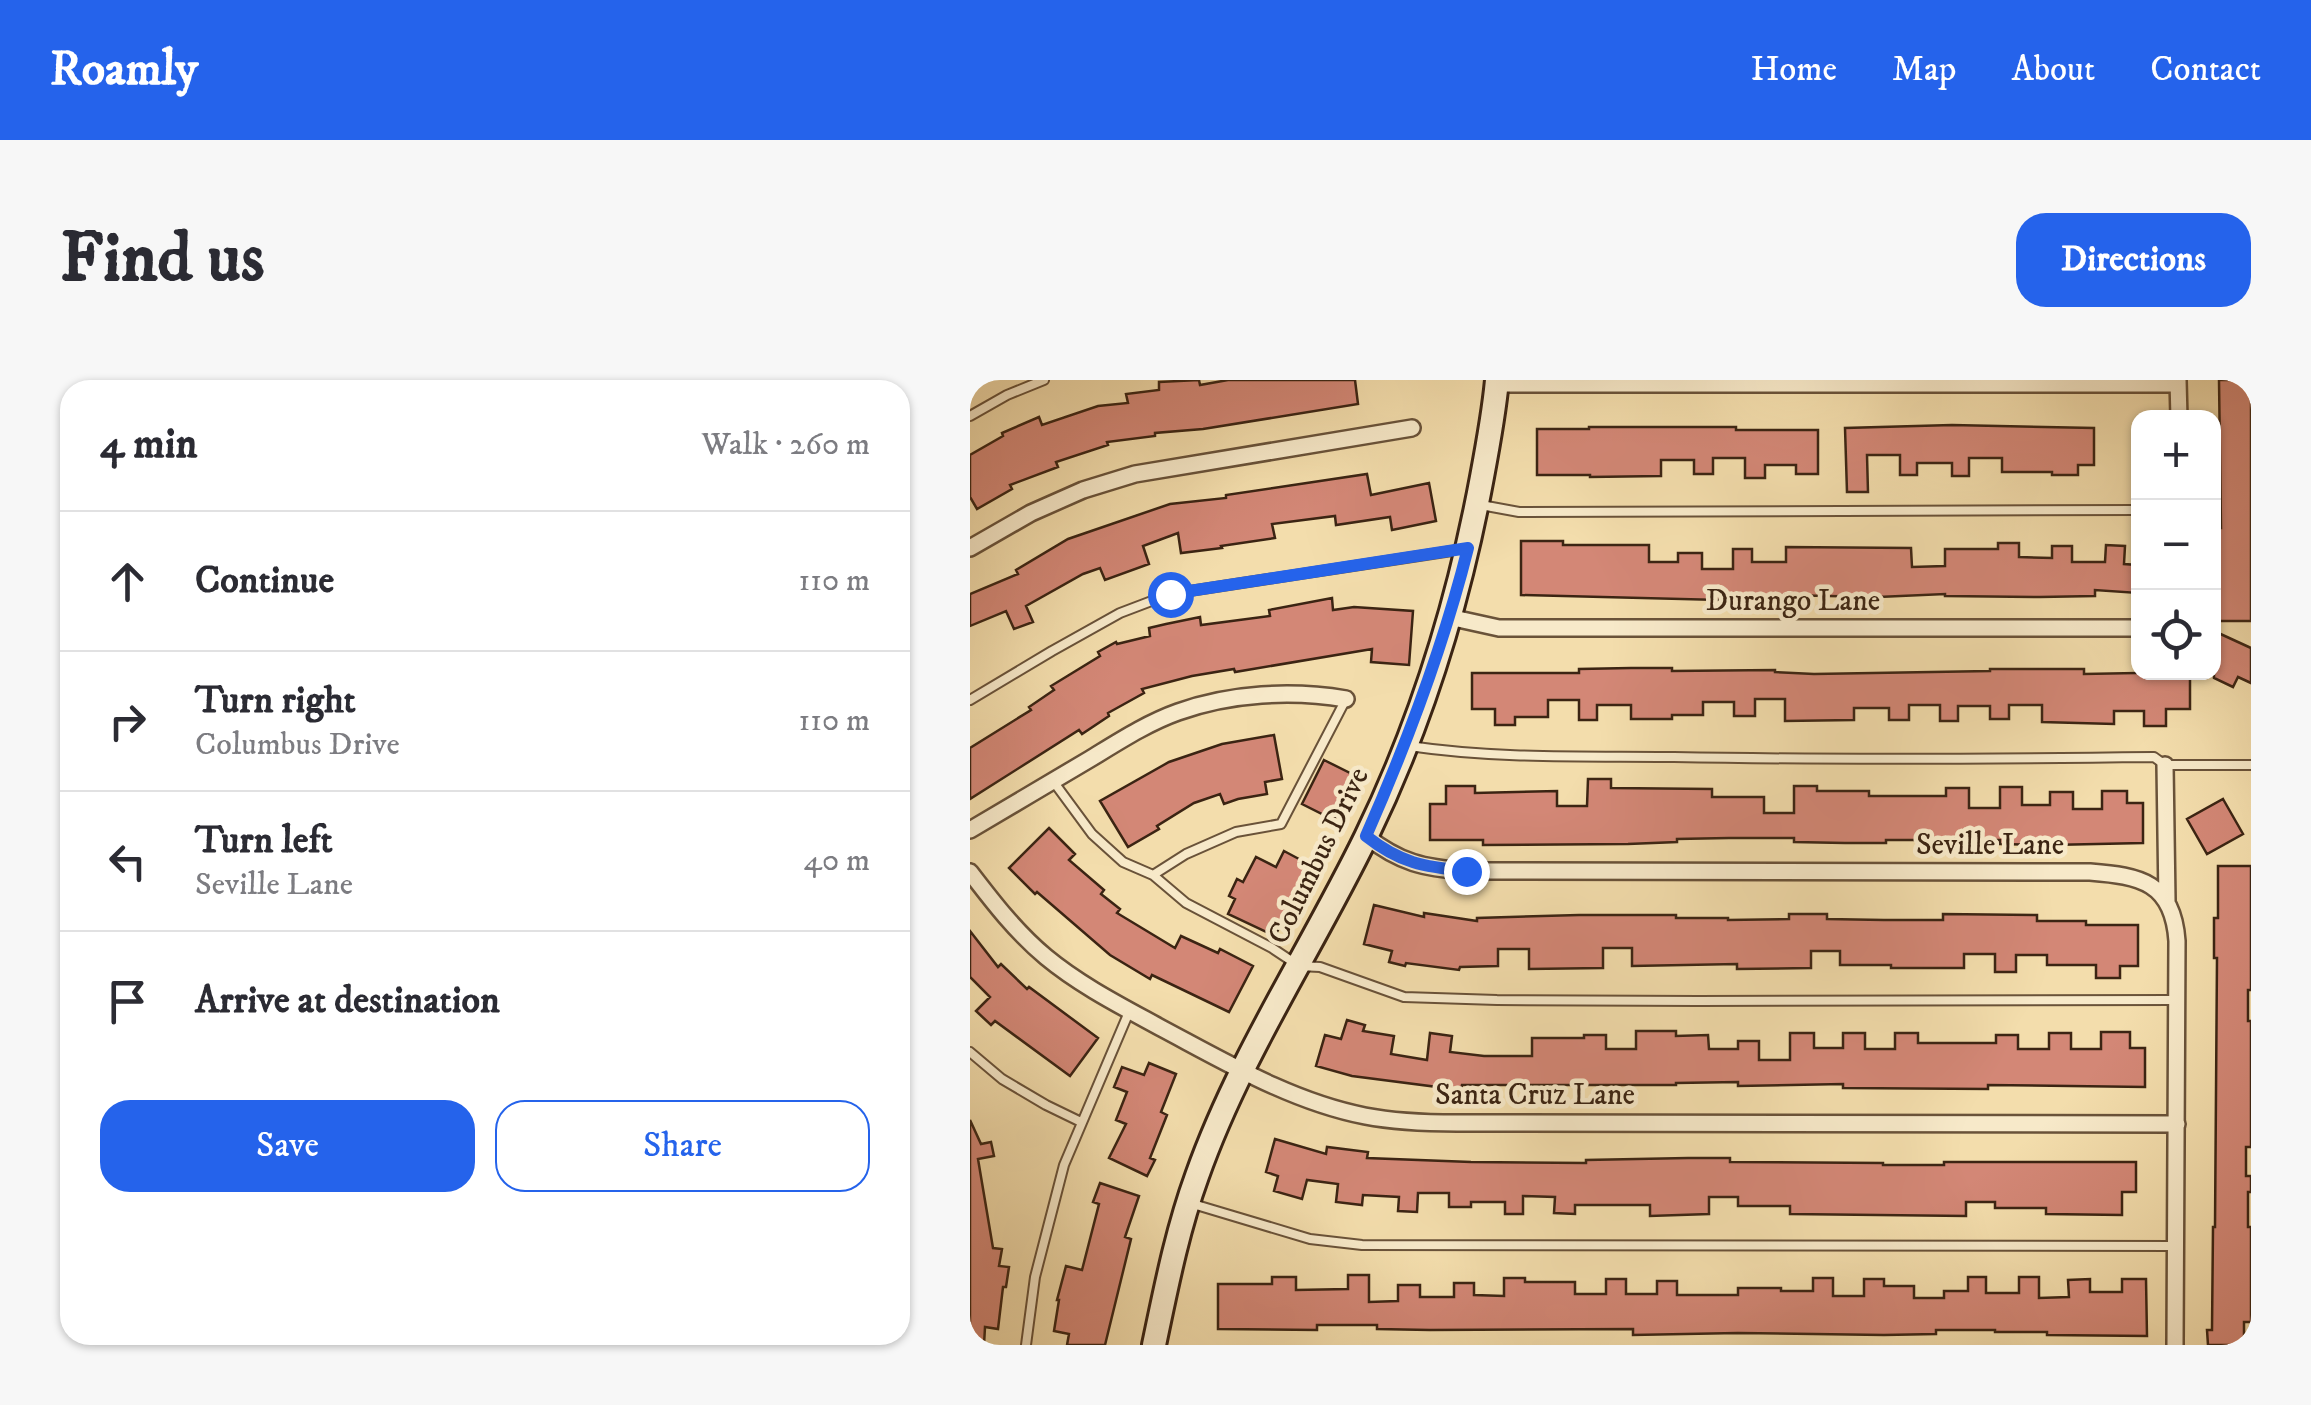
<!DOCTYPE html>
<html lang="en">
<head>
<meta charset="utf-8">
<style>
	body { margin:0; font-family:"IM FELL DW Pica",serif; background:#f7f7f7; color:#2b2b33 }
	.controls { position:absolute; right:30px; top:30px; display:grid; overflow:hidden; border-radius:20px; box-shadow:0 2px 8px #0004 }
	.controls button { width:90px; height:90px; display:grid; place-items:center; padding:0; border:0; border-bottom:2px solid #e1e1e2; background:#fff; color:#2b2b33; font:50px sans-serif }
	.stop { position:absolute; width:30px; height:30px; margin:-22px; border:8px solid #2563eb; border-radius:50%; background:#fff }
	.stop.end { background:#2563eb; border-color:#fff; box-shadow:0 2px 10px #0008 }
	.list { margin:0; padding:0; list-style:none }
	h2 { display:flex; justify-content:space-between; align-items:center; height:130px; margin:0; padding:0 40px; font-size:42px }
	h2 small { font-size:32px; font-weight:400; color:#7c7c81 }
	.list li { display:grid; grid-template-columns:65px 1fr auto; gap:30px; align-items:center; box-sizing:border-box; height:140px; padding:0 40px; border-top:2px solid #e1e1e2 }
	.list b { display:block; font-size:38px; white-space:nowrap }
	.list p { margin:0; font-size:32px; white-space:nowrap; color:#7c7c81 }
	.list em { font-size:32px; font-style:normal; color:#7c7c81 }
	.actions { display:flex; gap:20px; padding:30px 40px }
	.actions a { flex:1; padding:22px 0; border:2px solid #2563eb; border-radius:30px; text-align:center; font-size:35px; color:#2563eb }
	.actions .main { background:#2563eb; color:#fff }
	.icon { flex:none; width:55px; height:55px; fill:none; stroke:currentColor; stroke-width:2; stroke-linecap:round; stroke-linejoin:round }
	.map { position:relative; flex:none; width:1281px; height:965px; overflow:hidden; border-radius:30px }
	header { display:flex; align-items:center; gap:60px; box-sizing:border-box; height:140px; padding:0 50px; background:#2563eb; color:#fff }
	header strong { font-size:48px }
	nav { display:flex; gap:55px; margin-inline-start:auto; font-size:35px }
	.intro { display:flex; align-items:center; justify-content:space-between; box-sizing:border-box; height:240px; padding:0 60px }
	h1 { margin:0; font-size:70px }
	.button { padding:25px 45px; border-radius:30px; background:#2563eb; color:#fff; font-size:35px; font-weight:700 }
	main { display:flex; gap:60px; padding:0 60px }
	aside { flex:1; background:#fff; border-radius:30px; box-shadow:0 2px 8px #0004 }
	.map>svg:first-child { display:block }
	.building { fill:#d38776; stroke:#3b2413; stroke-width:2.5 }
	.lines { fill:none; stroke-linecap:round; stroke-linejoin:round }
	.lane-casing { stroke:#695239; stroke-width:12 }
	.street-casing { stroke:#695239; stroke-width:20 }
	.secondary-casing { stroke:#3b2413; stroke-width:28 }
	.lane { stroke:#f7e9c9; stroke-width:8 }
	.street { stroke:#f7e9c9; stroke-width:15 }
	.secondary { stroke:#f7e9c9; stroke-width:22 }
	.route { stroke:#2563eb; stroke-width:12 }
	.labels { text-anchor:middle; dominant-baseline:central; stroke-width:9; stroke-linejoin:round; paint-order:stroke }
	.street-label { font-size:30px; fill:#3b2413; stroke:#f7e9c9 }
</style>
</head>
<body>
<header>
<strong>Roamly</strong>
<nav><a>Home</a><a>Map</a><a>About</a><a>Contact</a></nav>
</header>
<div class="intro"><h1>Find us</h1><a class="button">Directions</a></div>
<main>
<aside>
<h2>4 min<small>Walk · 260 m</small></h2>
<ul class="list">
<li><svg class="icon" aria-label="ahead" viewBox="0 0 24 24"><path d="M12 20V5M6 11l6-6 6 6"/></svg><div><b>Continue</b></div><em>110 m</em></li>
<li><svg class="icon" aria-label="right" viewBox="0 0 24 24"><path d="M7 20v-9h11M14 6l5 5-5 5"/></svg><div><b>Turn right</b><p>Columbus Drive</p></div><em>110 m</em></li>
<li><svg class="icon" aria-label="left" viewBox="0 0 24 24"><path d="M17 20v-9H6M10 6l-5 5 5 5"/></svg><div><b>Turn left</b><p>Seville Lane</p></div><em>40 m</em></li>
<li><svg class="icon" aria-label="arrive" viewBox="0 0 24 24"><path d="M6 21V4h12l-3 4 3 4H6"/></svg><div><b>Arrive at destination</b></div></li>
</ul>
<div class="actions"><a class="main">Save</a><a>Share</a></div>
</aside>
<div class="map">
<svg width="1281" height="965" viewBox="0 0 1281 965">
	<rect width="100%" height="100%" fill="#f3ddac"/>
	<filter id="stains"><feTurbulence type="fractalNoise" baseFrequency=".002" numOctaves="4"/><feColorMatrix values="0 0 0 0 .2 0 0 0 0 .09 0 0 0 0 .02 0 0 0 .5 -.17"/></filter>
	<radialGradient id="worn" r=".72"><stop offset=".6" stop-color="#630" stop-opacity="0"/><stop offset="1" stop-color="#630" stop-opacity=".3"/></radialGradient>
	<path class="building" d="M229 0 230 5 258 0H385L388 24 233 49 185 53V56L137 62 138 65 86 82 88 87 40 105 42 109 7 129 0 117V75L33 56 32 53 69 37 72 45 128 26 158 23 156 14 189 10V2Z
		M1249 0H1281V241H1246L1247 148H1251Z
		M982 45 1124 48V85H1108V95H1082V92H1032V78H999V96H982V83H947V95H930V75H897L898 112H877L875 48Z
		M619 47H766V50H848V94H826V85H795V98H775V78H743V94H724V80H691V96L620 97V95H567V49H619Z
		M397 94 401 115 459 103 466 141 422 150 420 137 366 145 365 136 302 144 305 158 251 166 252 168 211 173 208 153 173 166 179 184 135 200 130 188 113 194 56 226 63 242 44 249 36 231 0 246V214L48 194 46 190 98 159 200 124 256 118V115Z
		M551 161H593V165H679V182H708V173H732V189H763V169H782V182H816V167L941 168 942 187 975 186V169H1028V163H1049V177L1082 178V166H1102V182H1135L1136 165 1155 166 1154 184 1168 185V213L1125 210V216L1070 217 975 216V214L908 217 806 215V218H750V220L551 215Z
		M362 218 363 230 384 227 443 231 439 285 401 282 402 269 265 292 264 289 222 296 172 309 174 313 138 333 139 336 112 354 109 350 0 419V368L61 330 59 327 84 310 81 306 130 276 128 272 146 262 147 264 180 256 179 248 196 244 230 237 231 245 300 236 299 230Z
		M1244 251 1281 268V303L1268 297 1263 307 1244 298Z
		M661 288H702V291L805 290V292L844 294 1020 291V289H1114V294L1220 292V329H1196V346H1174V331H1144V344L1072 342V325H1039V339H1020V326H988V341H970V325H939V340H919V328H884V340L815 341V319H785V336H764V322H733V335H702V339H661V325H627V340H609V320H578V337H545V345H525V329H502V293H609V289Z
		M304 355 312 399 295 402 297 414 268 419 254 424 250 414 224 423 187 446 189 449 158 467 130 421 199 382 252 364Z
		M354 380 386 396 364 440 332 424Z
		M618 399H641V408L742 409V417H794V433H824V406H847V411H899V416H976V408H999V428H1030V407H1052V425H1080V412H1103V429H1132V411H1157V423H1173V463L1080 465 1030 464V460H916V463H875L824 462V458H759L707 459V462L658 464 513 465V460H460V424H476V406H505V413L587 411V426H617Z
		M1253 419 1273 454 1237 474 1217 439Z
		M79 448 105 474 99 480 134 510 131 514 150 529 147 533 205 568 211 556 248 573 250 569 283 586 259 632 182 595 180 599 140 575 67 512 65 514 39 488Z
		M314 471 342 486 325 520 323 519 305 556 258 534 265 519 259 516 267 499 273 502 286 477 306 487Z
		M1248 486H1281V610H1278V641H1281V767H1276V796H1281V812H1278V847H1281V942H1274V965H1238L1237 950H1242L1243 847H1245L1247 578H1244V538H1248Z
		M404 525 454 537V533L507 541V538L609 535H706V538H758V540L819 539V534H857V539L914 540H973V534L1067 535V541H1116V545H1168V586H1150V598H1126V585H1077V575H1046V592H1025V574H994V588H921V585H870V571H841V588L767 589V584L662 586V568H633V588L559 589V569H528V586L490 587 489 590 436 583 435 586 419 582 422 571 394 564Z
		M0 551 28 587 31 584 57 609 59 607 128 658 100 696 25 641 21 645 6 631 20 617 0 597Z
		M377 640 395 645 393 651 424 656 421 674 457 680 460 653 482 656 480 672 514 676H562V658H614V655H636V669H666V651H706V656L738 655 739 669H768V661H789V680H820V653H844V668H873V653H895V669H925V653H948V663H1026V655H1048V669H1079V653H1101V669H1131V652H1160V668H1175V707L1018 705V709L873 708V704L768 706V702L706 703V705H492L491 710 382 696 346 686 355 655 371 659Z
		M179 683 206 694 191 732 197 735 180 778 185 780 177 796 139 778 156 744 146 740 157 712 144 707 152 687 174 695Z
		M0 740 11 764 21 762 24 776 8 779 23 868 32 869 29 886 39 887 36 907H33L28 949 15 947 14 965H0Z
		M305 759 356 774 357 767 398 772 397 778 501 782 616 783V780L718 778H760V782L913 783V785H974V782H1166V812H1152V835L1076 834V828H1025V822H996V836L820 834V826H768V817H739V834L680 836V825H605V834L584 833 585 817 553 816V834H535V822H501V827H479V813H448L447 832 428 831 429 817 393 815 392 825 366 822 368 804 337 800 332 819 304 811 308 796 296 792Z
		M130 803 169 816 155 857 161 859 135 965H97L99 954 84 951 89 920H87L96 886 112 890 129 824 123 822Z
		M378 895H399V922L428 921V905H450V917H484V903H504V915L534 916V898H555V902H605V914H636V899H656V914H687V901H707V915H768V908H811V911H843V898H863V916H894V899H914V906H944V918H974V911H998V897H1016V913H1049V897H1069V918L1099 917 1098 900 1120 899V912H1152V899H1176L1177 956 1077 955V952H1025V950H966V954L914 955 768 953 663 955V949L460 950 407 949V945H347V950L248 949V904H302V897H326V910L378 909Z"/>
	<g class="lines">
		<g class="lane-casing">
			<path id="lane" d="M0 36 37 15 74 0
				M511 125 549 132 1168 130
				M0 320 82 271 150 233 200 214 495 169
				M439 366C527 379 615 376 704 377 864 380 1024 379 1184 377L1195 385H1281
				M83 401 122 454 153 482 183 495 216 474 266 452 311 444 376 319
				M183 495 216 523 302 568 329 586 350 587 434 617 527 620 728 621 1206 620
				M0 672 32 699 76 725 111 742
				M223 824 340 859 392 865 1206 866
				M56 965 65 897 94 785 159 632"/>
		</g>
		<g class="street-casing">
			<path id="street" d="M1208 0 1209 38
				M526 4H1208
				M0 168 61 133 113 110 165 94 442 48
				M479 237 529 248H1168
				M1195 385 1197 521
				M0 450C40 426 80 403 120 379 148 362 177 343 208 332 261 313 322 310 376 319
				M396 456C430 483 454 488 496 491L1120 492C1170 496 1203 502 1207 561L1205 965
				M0 492C23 522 46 552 76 577 111 606 153 627 193 649 257 683 323 722 395 736 426 742 456 743 487 743L1207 744"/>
		</g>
		<g class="secondary-casing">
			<path id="secondary" d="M184 965C196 908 207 851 227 796 269 677 341 570 396 457 451 344 489 221 512 97 518 65 524 33 527 0"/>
		</g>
		<use href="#lane" class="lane"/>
		<use href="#street" class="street"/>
		<use href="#secondary" class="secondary"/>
	</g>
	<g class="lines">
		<path class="route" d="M200 214 498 168C473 268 437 363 396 456 430 483 454 487 496 491"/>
	</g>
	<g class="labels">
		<g class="street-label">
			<text x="823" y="221">Durango Lane</text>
			<text x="1020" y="465">Seville Lane</text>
			<text transform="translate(349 476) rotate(-64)">Columbus Drive</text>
			<text x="565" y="715">Santa Cruz Lane</text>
		</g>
	</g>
	<rect width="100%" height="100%" filter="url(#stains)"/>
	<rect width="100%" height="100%" fill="url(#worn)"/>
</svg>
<div class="controls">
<button>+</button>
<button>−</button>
<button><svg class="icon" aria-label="locate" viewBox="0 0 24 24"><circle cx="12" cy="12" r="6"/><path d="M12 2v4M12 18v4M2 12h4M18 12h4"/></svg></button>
</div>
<div class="stop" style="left:200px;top:214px"></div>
<div class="stop end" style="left:496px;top:491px"></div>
</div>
</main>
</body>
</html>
